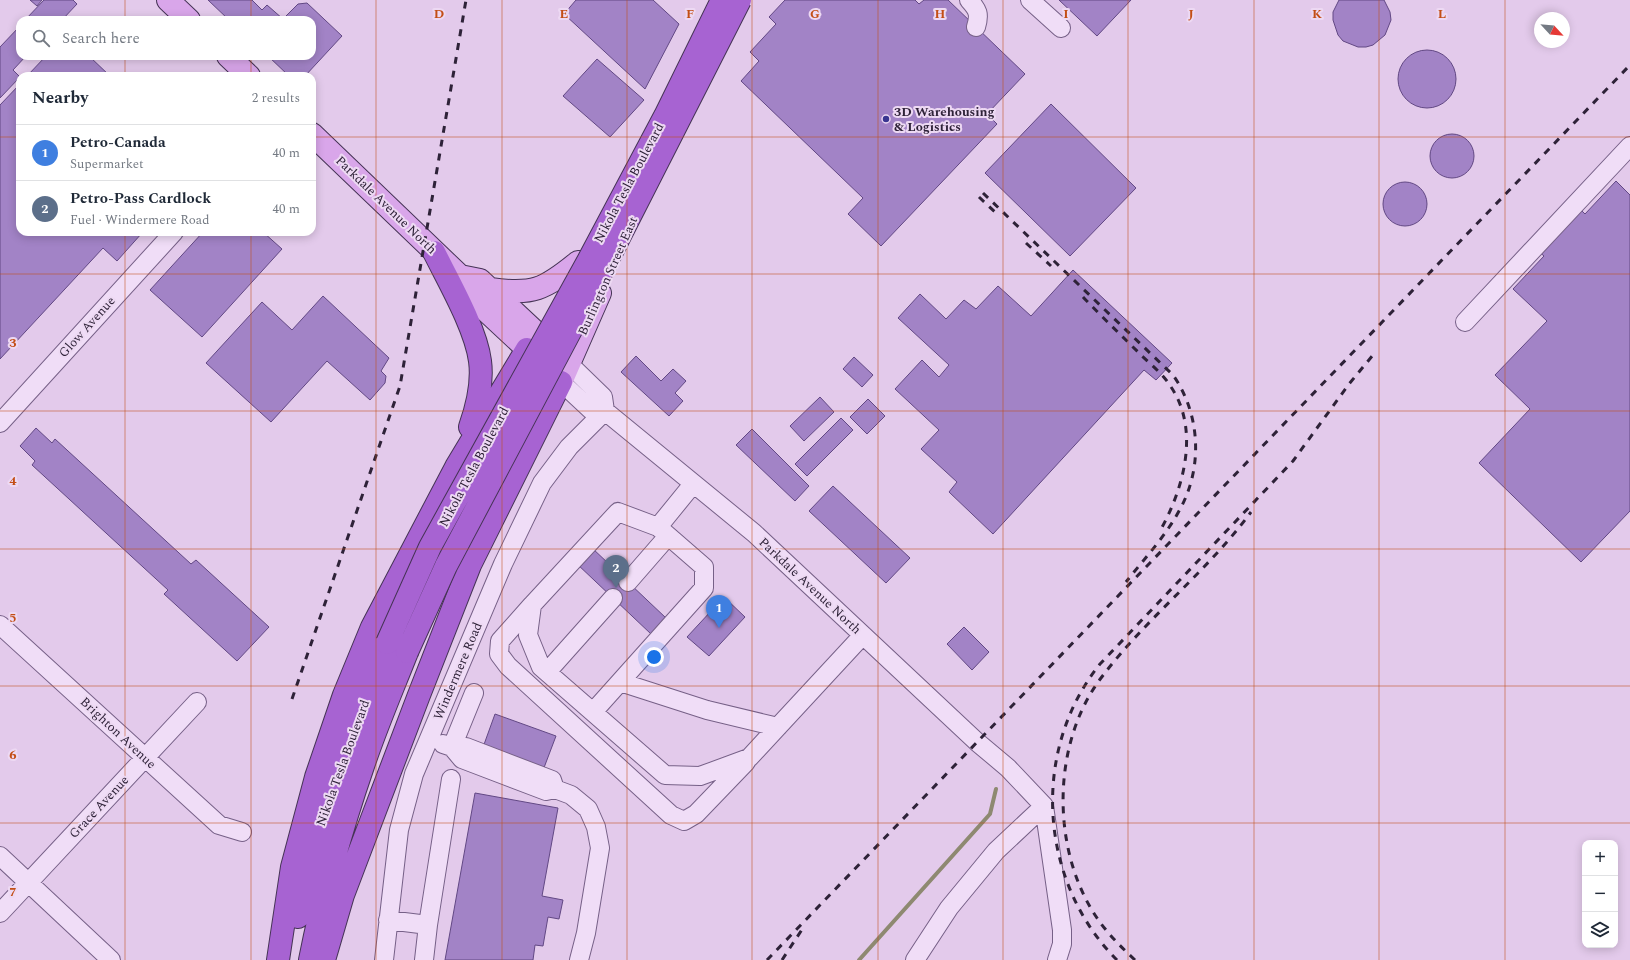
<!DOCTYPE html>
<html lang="en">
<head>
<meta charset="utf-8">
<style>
	body { margin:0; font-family:Spectral,serif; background:#f2f2f3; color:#1f2937 }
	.controls { position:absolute; right:12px; bottom:12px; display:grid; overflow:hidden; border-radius:8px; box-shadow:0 2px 10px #0003 }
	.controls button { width:36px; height:36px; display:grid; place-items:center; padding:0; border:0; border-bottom:1px solid #e0e1e3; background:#fff; color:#1f2937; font:20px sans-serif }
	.compass { position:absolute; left:1534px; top:12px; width:36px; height:36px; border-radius:50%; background:#fff; box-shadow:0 2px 10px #0003; rotate:116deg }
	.you { position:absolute; left:654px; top:657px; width:14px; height:14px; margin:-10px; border:3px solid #fff; border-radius:50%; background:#1a73e8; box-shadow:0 0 0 6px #1a73e833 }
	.badge { display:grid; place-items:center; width:26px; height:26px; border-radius:50%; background:#0f766e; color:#fff; font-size:13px; font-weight:700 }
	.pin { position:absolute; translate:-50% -33px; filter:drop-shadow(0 1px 2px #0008) }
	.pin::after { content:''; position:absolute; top:21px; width:14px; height:12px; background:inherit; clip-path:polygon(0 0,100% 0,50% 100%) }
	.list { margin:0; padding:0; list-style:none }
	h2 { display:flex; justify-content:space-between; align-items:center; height:52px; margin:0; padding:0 16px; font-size:17px }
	h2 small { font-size:13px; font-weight:400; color:#747a83 }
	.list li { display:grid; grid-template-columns:26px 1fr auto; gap:12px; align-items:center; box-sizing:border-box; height:56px; padding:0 16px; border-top:1px solid #e0e1e3 }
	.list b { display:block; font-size:15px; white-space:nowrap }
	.list p { margin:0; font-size:13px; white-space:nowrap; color:#747a83 }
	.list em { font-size:13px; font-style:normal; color:#747a83 }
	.icon { flex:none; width:22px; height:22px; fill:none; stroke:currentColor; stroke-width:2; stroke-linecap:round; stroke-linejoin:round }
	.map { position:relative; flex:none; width:1630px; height:960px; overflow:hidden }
	.search { position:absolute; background:#fff; box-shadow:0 2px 10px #0003; left:16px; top:16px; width:300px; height:44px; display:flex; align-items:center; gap:10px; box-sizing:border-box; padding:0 14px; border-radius:12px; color:#747a83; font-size:15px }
	.panel { position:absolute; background:#fff; box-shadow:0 2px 10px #0003; left:16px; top:72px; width:300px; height:164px; border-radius:12px }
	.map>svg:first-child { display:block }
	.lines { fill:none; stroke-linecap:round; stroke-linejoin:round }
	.stream { stroke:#8e8971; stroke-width:4 }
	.building { fill:#a283c6; stroke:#624884 }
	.minor-casing { stroke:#766087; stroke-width:20 }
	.major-casing { stroke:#453355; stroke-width:24 }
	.highway-casing { stroke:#453355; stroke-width:24 }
	.minor { stroke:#f0ddf7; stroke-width:18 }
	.major { stroke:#d9a6ea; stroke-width:22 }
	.highway { stroke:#a763d2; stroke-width:22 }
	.rail { stroke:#2e2238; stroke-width:3; stroke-dasharray:7 7; stroke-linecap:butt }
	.highway-bridge-casing { stroke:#453355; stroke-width:24; stroke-linecap:butt }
	.highway-bridge { stroke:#a763d2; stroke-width:22 }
	.grid { fill:none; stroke:#c34e15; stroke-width:1; stroke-opacity:0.55 }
	.poi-dot { fill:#393591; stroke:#edd9f3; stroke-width:1.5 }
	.labels { text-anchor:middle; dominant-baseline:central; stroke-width:4; stroke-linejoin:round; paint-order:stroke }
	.poi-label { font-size:13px; font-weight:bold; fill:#2e2238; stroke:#edd9f3; text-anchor:start }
	.street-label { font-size:13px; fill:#2e2238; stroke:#edd9f3 }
	.grid-label { font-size:13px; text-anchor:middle; font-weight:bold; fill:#c34e15; stroke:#edd9f3; stroke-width:4; stroke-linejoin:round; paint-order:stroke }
</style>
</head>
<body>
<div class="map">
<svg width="1630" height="960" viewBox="0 0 1630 960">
	<rect width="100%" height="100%" fill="#e3caeb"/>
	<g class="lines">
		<path class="stream" d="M859 960 990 814 996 789"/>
	</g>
	<path class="building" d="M30 0H42L37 6Z
		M44 0H73L77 4 62 20H25Z
		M208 0H252L262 10 267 5 283 19 298 4 307 3 342 36 305 76H289L268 56H312V20H229Z
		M576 0H653L679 24 645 89 564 14Z
		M785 0H915L919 4 924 0H948L1025 74 987 114 997 124 881 246 848 214 863 198 741 81 759 61 750 52 776 24 769 17Z
		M1059 0H1131L1097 36Z
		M1339 0H1384L1390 12 1391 20 1385 35 1373 45 1366 47H1358L1343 41 1338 35 1333 20V12Z
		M20 26V56H26L13 70 20 77 0 98V47Z
		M1398 79a29 29 0 1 1 58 0a29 29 0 1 1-58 0Z
		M46 56H89L110 76H27Z
		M597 59 644 100 610 137 563 96Z
		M20 84V232H141L142 233 117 261 103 248 0 359V105Z
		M1051 104 1136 188 1070 256 985 173Z
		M1430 156a22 22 0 1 1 44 0a22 22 0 1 1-44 0Z
		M1616 181 1630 195V511L1581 562 1479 463 1530 409 1495 375 1547 321 1513 289 1544 256 1537 250 1578 207 1585 214Z
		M1383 204a22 22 0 1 1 44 0a22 22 0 1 1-44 0Z
		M203 232H263L282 249 202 337 150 290Z
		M1073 270 1172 363 1156 380 1144 370 993 534 949 492 957 482 921 449 939 430 895 389 922 360 939 377 949 365 898 318 920 294 946 319 964 300 976 309 998 286 1031 316Z
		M323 296 389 358 381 371 386 376 385 383 370 400 327 361 271 422 206 363 262 302 292 330Z
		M636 356 661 381 673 369 686 381 675 393 683 401 669 416 621 372Z
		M854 357 873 375 862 387 843 369Z
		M820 397 834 412 804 441 790 426Z
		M868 399 885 416 867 434 850 417Z
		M841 418 853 430 807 476 795 464Z
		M36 428 52 443 55 439 191 564 196 560 269 627 237 661 164 594 168 590 32 465 35 461 20 446Z
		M752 429 809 486 795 501 736 445Z
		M833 486 910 558 886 583 809 511Z
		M591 547 666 618 651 634 576 563Z
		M724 597 745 617 709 656 687 637Z
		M964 627 989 652 972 670 947 644Z
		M495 714 556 736 542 773 482 750Z
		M475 793 558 808 542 896 563 900 559 919 548 917 543 946 535 945 533 960H445Z"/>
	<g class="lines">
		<g class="minor-casing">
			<path id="minor" d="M969 0C978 10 980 14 976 27
				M1030 0 1061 28
				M1465 322 1630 146
				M569 364 603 397 605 411
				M561 382 591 410 605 411 754 533 977 742 1008 768 1044 806 1062 930V944L1057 960
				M0 423 174 232
				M693 484 658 527 618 512 532 605 528 635 541 667 665 775 700 776 749 758 863 635
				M628 582 668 536
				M532 605 500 641 499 654 508 666 671 815 684 821 696 814 746 762
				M0 625 219 825 242 832
				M547 672 613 598
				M620 682 707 710 778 727
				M593 712 704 588V567L658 527
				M443 744 452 747 474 693
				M555 789 552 780 466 747H452L462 759 546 791 555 789 571 795 588 809 596 827 600 848 586 933 579 960
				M0 856 111 960
				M0 913 197 702
				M388 920 428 925 451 779
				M384 960 399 830 414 774 503 564 542 483 569 447 605 411
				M424 960 428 925
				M915 960 949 908 996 851 1044 806"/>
		</g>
		<g class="major-casing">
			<path id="major" d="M168 0 189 20
				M228 56 249 76
				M312 134 460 276 468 294 541 362
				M460 276 480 280 558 353
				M490 289C533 295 544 290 578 262
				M561 382 600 293"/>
		</g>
		<g class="highway-casing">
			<path id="highway" d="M434 252C449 282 476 329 480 361 483 383 477 407 470 427
				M298 917C316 822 353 733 387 643
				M278 960 292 867 316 777 344 695 372 627 456 467 527 349
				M310 960C323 894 341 830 363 766 376 727 392 690 407 652
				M324 960 343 895 419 695 470 565 561 382"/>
		</g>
		<use href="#minor" class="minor"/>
		<use href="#major" class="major"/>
		<use href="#highway" class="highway"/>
		<path class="rail" d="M983 193 1173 375C1201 415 1203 469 1179 511 1165 537 1144 559 1126 582
			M979 197 995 212
			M1026 243 1051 266
			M1083 297C1101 316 1120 334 1139 353 1149 363 1161 372 1169 384 1201 428 1184 488 1160 531
			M292 699 400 386 466 0
			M767 960 1630 65
			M782 960 803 928
			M1117 960C1039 882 1030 751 1100 664L1293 461 1349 384 1373 355
			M1135 960C1120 946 1106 932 1095 915 1051 847 1052 743 1101 678 1146 618 1207 572 1251 512"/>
		<g class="highway-bridge-casing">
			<path id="highway-bridge" d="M387 643 430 547 588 261 665 116 722 0
				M407 652 446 566 598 279 740 0"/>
		</g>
		<use href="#highway-bridge" class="highway-bridge"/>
	</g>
	<path class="grid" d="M125 0V20M251 0V20M376 0V960M502 0V960M627 0V960M752 0V960M878 0V960M1003 0V960M1128 0V960M1254 0V960M1379 0V960M1505 0V960M125 56V76M251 56V76M0 137H20M312 137H1630M125 232V960M251 232V960M0 274H1630M0 411H1630M0 549H1630M0 686H1630M0 823H1630"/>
	<circle class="poi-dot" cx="886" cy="119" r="4"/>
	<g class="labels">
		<g class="poi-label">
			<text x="894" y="112">3D Warehousing<tspan x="894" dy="15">&amp; Logistics</tspan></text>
		</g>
		<g class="street-label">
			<text transform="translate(629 183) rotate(-62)">Nikola Tesla Boulevard</text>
			<text transform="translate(386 205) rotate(44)">Parkdale Avenue North</text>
			<text transform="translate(608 276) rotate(-66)">Burlington Street East</text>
			<text transform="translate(87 327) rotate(-48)">Glow Avenue</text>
			<text transform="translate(474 467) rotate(-62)">Nikola Tesla Boulevard</text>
			<text transform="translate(810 586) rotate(43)">Parkdale Avenue North</text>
			<text transform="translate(458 671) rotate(-67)">Windermere Road</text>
			<text transform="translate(118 733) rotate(43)">Brighton Avenue</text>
			<text transform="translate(343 763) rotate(-70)">Nikola Tesla Boulevard</text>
			<text transform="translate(99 807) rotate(-47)">Grace Avenue</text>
		</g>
	</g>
	<g class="grid-label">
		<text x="439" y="18">D</text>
		<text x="564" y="18">E</text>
		<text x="690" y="18">F</text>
		<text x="815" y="18">G</text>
		<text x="940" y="18">H</text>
		<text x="1066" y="18">I</text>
		<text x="1191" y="18">J</text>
		<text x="1317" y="18">K</text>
		<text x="1442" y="18">L</text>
		<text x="13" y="347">3</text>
		<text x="13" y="485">4</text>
		<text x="13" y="622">5</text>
		<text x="13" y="759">6</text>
		<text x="13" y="896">7</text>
	</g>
</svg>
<div class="controls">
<button>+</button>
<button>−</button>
<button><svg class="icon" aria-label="layers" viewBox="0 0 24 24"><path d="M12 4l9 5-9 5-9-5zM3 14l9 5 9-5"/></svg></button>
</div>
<svg class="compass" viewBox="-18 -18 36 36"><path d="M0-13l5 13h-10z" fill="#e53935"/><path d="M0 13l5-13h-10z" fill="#747a83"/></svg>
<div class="you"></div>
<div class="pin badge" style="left:719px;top:628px;background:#3f7fe0">1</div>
<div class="pin badge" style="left:616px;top:588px;background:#5c6f8a">2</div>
<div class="search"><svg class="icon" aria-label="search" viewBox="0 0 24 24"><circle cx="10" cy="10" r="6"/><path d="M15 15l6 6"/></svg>Search here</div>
<section class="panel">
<h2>Nearby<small>2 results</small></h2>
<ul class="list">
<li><span class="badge" style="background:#3f7fe0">1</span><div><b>Petro-Canada</b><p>Supermarket</p></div><em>40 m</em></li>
<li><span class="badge" style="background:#5c6f8a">2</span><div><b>Petro-Pass Cardlock</b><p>Fuel · Windermere Road</p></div><em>40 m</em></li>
</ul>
</section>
</div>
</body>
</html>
